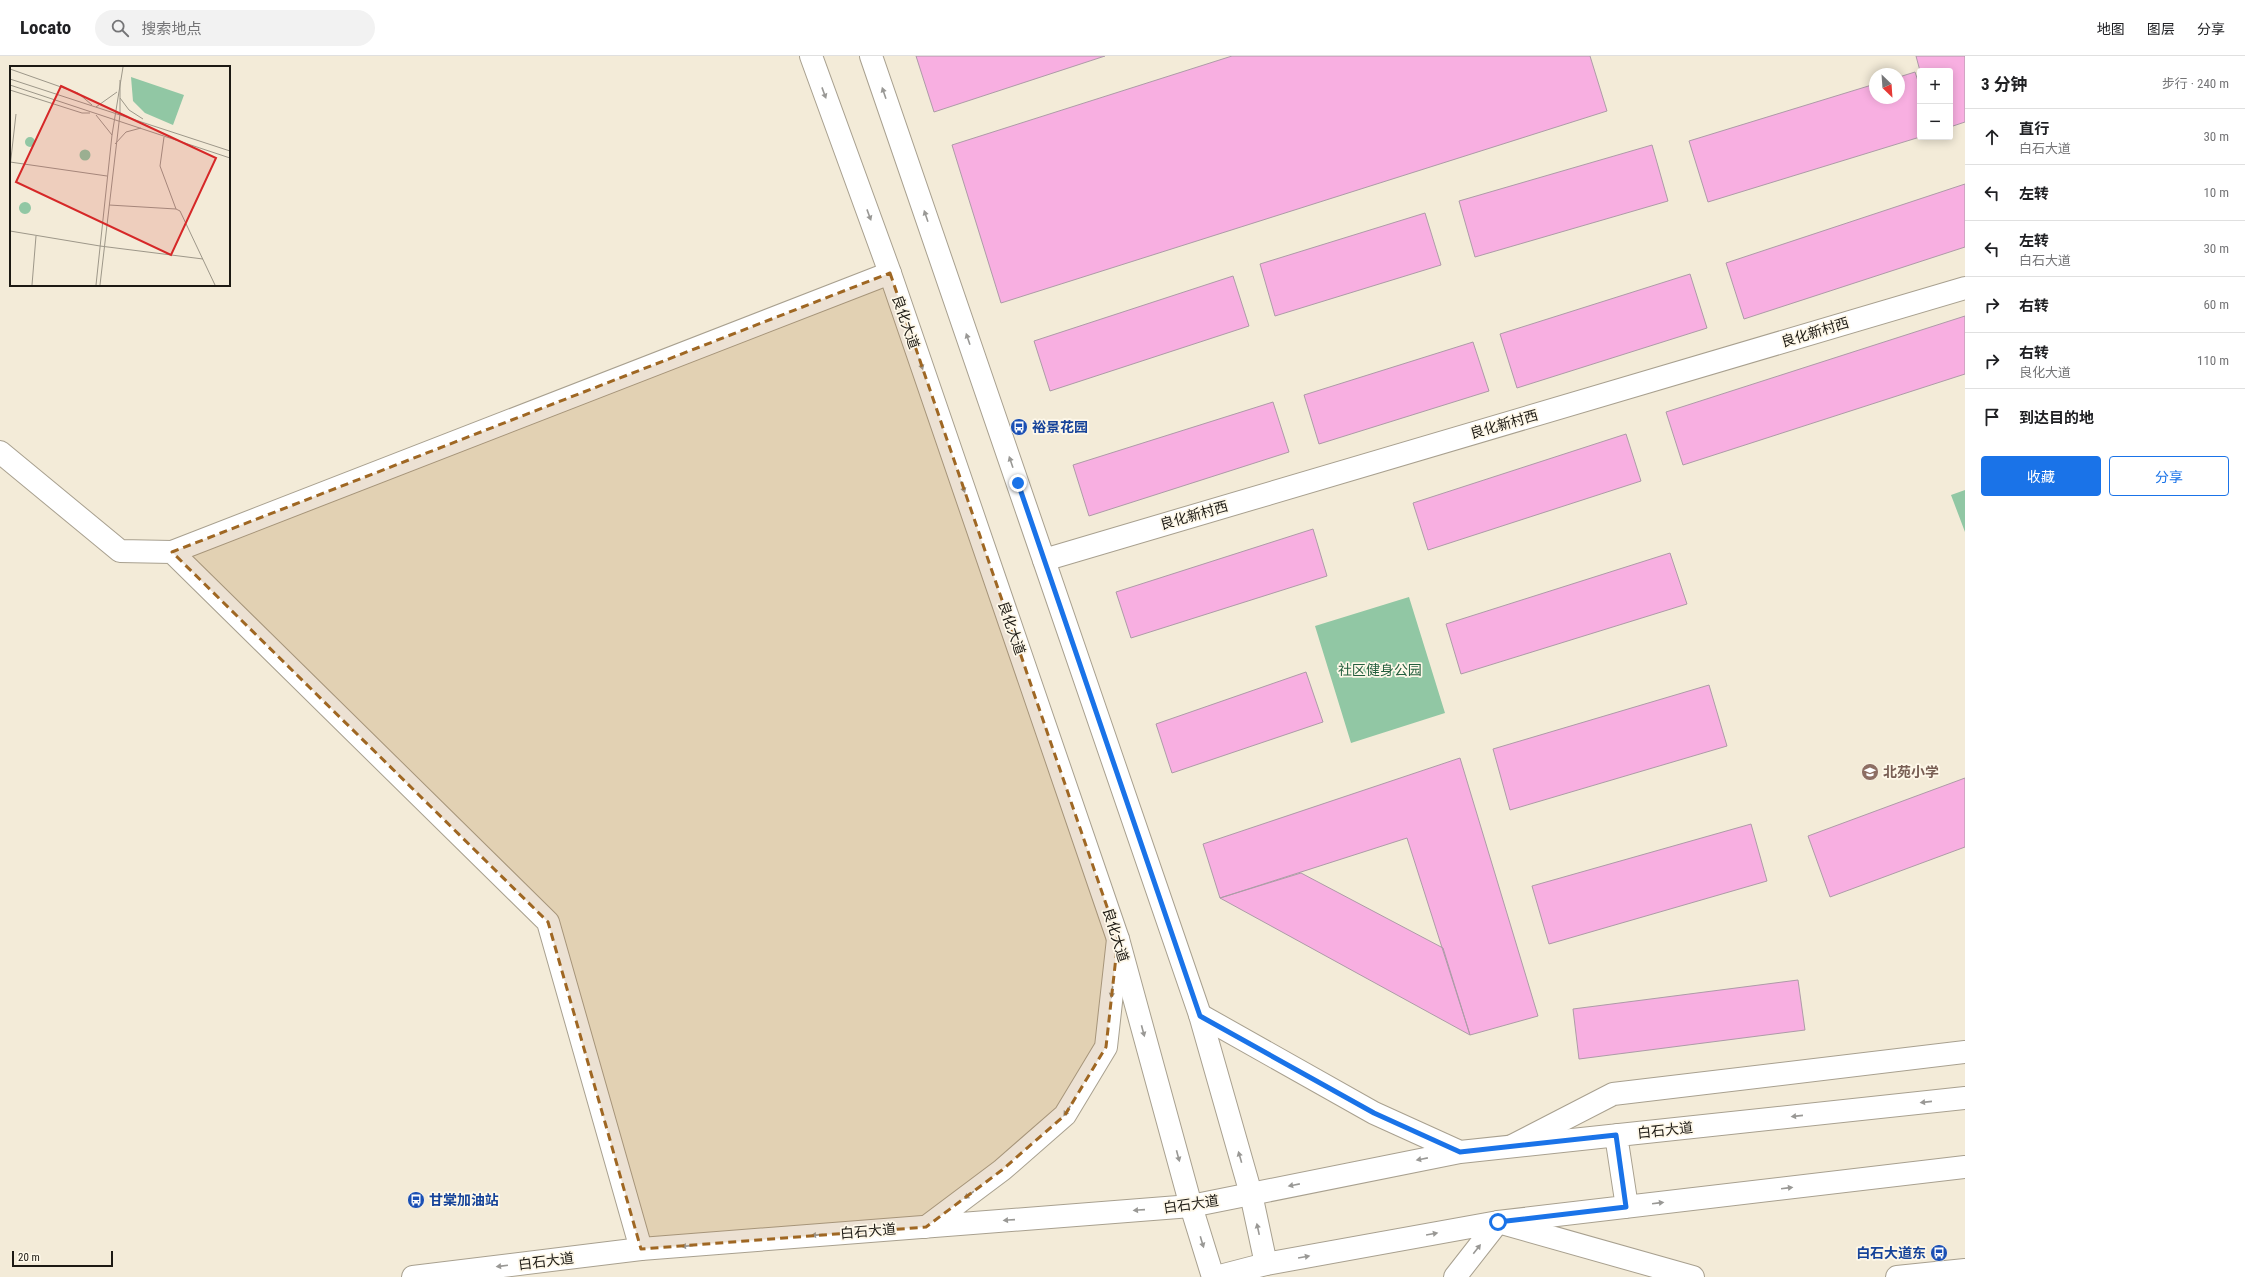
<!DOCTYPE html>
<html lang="zh">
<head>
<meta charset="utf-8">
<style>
	body { margin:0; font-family:"Roboto Condensed","Noto Sans SC",sans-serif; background:#f2f2f2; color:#202124 }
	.controls { position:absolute; right:12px; top:12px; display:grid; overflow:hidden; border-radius:4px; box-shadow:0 2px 10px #0003 }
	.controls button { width:36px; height:36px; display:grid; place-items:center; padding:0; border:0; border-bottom:1px solid #e0e0e0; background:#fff; color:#202124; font:20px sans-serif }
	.compass { position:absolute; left:1869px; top:12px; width:36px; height:36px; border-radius:50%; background:#fff; box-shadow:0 2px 10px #0003; rotate:155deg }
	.scale { position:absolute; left:12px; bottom:10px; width:101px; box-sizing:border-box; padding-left:4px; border:2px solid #1c1913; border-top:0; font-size:11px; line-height:14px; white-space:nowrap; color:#1c1913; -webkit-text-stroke:3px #fef8e9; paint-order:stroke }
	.stop { position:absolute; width:12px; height:12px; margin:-9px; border:3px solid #1a73e8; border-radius:50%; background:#fff }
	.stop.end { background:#1a73e8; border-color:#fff; box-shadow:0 1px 4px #0008 }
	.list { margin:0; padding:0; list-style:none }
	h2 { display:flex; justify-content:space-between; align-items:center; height:52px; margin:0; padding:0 16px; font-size:17px }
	h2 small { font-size:13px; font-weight:400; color:#757577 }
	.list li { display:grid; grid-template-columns:26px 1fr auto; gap:12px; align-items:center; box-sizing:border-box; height:56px; padding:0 16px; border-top:1px solid #e0e0e0 }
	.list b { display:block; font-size:15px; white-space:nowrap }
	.list p { margin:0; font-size:13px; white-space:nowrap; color:#757577 }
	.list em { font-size:13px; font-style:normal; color:#757577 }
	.actions { display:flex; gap:8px; padding:12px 16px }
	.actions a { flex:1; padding:9px 0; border:1px solid #1a73e8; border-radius:4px; text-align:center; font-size:14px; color:#1a73e8 }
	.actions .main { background:#1a73e8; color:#fff }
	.icon { flex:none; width:22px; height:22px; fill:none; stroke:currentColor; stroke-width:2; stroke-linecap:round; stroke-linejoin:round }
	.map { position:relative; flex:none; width:1965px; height:1221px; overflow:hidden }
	header { display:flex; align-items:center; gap:24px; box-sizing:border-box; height:56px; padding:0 20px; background:#fff; border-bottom:1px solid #e0e0e0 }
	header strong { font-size:19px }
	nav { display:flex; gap:22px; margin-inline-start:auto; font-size:14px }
	.search { width:280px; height:36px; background:#f2f2f2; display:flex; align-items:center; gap:10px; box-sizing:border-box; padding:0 14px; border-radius:22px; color:#757577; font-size:15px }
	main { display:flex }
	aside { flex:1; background:#fff }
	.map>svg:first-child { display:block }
	.green { fill:#91c7a4 }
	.building { fill:#f8afe1; stroke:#ad9ba7 }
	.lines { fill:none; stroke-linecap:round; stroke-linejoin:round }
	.street-casing { stroke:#a8a08f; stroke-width:24 }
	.secondary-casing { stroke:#a8a08f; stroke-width:24 }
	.primary-casing { stroke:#a8a08f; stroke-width:24 }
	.street { stroke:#fff; stroke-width:22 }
	.secondary { stroke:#fff; stroke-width:22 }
	.primary { stroke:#fff; stroke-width:22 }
	.oneway { fill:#999895 }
	.route { stroke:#1a73e8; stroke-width:5 }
	.marked { fill:#9f6723; fill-opacity:0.2; stroke:#9f6723; stroke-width:3; stroke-dasharray:8 5; stroke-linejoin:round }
	.labels { text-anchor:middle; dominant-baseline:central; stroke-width:3.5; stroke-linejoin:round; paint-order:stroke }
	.street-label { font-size:14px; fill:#1c1913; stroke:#fef8e9 }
	.transit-label { font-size:14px; font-weight:bold; fill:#164399; stroke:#fef8e9; text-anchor:start }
	.park-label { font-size:14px; fill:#245f3e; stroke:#fef8e9 }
	.education-label { font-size:14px; font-weight:bold; fill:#785e54; stroke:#fef8e9; text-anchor:start }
	.inset-road { fill:none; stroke:#9d9789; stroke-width:1 }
	.view { fill:#d62828; fill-opacity:0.15; stroke:#d62828; stroke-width:2 }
	.inset-edge { fill:none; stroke:#1c1913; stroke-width:2 }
</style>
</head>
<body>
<header>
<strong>Locato</strong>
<div class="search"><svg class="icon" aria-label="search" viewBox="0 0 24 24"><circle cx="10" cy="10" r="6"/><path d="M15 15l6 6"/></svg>搜索地点</div>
<nav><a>地图</a><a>图层</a><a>分享</a></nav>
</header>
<main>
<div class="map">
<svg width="1965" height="1221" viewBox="0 0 1965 1221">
	<rect width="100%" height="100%" fill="#f3ebd8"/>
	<path class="green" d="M1965 434V476L1951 439Z
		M1409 541 1445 657 1351 687 1315 570Z"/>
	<path class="building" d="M916 0H1105L934 56Z
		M1232 0H1590L1607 55 1001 247 952 89Z
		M1916 0H1965V66L1950 71V15H1920Z
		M1915 16 1920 31V81L1708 146 1689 85 1875 28V42H1899V21Z
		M1652 89 1668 145 1475 201 1459 145Z
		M1965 128V191L1744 263 1726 207Z
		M1425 157 1441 209 1275 260 1260 208Z
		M1690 218 1707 272 1517 332 1500 278Z
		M1233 220 1249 270 1050 335 1034 285Z
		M1965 260V318L1683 409 1666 356Z
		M1473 286 1489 335 1319 388 1304 339Z
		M1273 346 1289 396 1089 460 1073 409Z
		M1626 378 1641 425 1428 494 1413 447Z
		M1313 473 1327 520 1131 582 1116 536Z
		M1670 497 1687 548 1461 618 1446 568Z
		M1306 616 1323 666 1172 717 1156 668Z
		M1709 629 1727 690 1510 754 1493 693Z
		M1460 702 1538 960 1470 979 1407 782 1220 842 1203 788Z
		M1965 722V791L1830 841 1808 780Z
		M1751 768 1767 825 1549 888 1532 830Z
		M1301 817 1443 892 1470 979 1220 842Z
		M1798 924 1805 974 1579 1003 1573 953Z"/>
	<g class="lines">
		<g class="street-casing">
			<path id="street" d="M0 396 120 495 172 496 548 866 641 1193
				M172 496 890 217
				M1044 504 1965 232
				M1512 1090 1613 1038 1965 996
				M1498 1166 1693 1221
				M1897 1221 1965 1214"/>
		</g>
		<g class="secondary-casing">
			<path id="secondary" d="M811 0 890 217 1118 883 1191 1150 1213 1221
				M871 0 1200 959 1251 1138 1266 1208"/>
		</g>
		<g class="primary-casing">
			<path id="primary" d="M1200 959 1374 1057 1460 1096
				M1616 1079 1627 1151
				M926 1171 1002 1114 1065 1059 1106 991 1118 883
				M413 1221 641 1193 1191 1150 1460 1096 1965 1042
				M1216 1221 1266 1208 1498 1166 1965 1111
				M1455 1221 1498 1166"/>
		</g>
		<use href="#street" class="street"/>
		<use href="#secondary" class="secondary"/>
		<use href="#primary" class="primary"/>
	</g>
	<defs><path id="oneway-solid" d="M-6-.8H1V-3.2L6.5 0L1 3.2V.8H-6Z"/></defs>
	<g class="oneway">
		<use href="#oneway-solid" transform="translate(824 37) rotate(70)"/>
		<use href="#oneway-solid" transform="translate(884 37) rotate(-109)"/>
		<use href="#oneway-solid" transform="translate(869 159) rotate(70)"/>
		<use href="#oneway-solid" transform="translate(926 160) rotate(-109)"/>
		<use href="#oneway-solid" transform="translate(968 283) rotate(-109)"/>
		<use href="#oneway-solid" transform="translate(921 308) rotate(71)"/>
		<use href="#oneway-solid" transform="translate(1011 406) rotate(-109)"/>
		<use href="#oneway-solid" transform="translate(963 431) rotate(71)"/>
		<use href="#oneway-solid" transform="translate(1112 936) rotate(97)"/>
		<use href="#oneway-solid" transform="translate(1143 975) rotate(75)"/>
		<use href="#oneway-solid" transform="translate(1926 1046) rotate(174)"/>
		<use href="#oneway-solid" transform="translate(1067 1055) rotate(124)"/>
		<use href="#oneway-solid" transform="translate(1797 1060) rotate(174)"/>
		<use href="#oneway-solid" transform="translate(1178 1100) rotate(75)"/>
		<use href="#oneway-solid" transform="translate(1240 1101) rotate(-106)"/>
		<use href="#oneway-solid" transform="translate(1422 1103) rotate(169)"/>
		<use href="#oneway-solid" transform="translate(1294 1129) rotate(169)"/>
		<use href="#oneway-solid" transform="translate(1787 1132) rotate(-7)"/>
		<use href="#oneway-solid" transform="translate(969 1139) rotate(144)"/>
		<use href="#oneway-solid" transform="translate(1658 1147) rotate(-7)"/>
		<use href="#oneway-solid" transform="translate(1139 1154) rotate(176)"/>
		<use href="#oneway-solid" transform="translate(1009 1164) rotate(176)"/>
		<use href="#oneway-solid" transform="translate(1258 1173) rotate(-102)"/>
		<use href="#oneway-solid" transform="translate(1432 1178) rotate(-10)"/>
		<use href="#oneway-solid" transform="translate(817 1179) rotate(175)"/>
		<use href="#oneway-solid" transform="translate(1202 1186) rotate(73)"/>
		<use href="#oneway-solid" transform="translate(687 1190) rotate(175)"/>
		<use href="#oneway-solid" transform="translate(1477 1193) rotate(-52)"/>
		<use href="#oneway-solid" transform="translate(1304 1201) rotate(-10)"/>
		<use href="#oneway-solid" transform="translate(502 1210) rotate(173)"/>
	</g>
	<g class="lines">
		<path class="route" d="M1018 427 1200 960 1374 1057 1460 1096 1616 1079 1626 1151 1498 1166"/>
	</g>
	<path class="marked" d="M890 217 1118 883 1106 991 1065 1059 1002 1114 926 1171 641 1193 548 866 172 496Z"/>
	<defs>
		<g id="bus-disc" transform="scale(0.9)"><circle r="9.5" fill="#1a4fb4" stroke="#fef8e9"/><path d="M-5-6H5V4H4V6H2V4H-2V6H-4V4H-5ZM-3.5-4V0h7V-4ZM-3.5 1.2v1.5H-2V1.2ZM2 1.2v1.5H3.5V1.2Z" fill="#fff"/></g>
		<g id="school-disc" transform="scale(0.9)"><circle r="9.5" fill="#8d6e63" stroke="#fef8e9"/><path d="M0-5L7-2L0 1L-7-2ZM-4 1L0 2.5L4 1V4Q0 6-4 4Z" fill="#fff"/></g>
	</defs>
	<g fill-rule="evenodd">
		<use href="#bus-disc" x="1019" y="371"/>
		<use href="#school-disc" x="1870" y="716"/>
		<use href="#bus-disc" x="416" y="1144"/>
		<use href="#bus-disc" x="1939" y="1197"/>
	</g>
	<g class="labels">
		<g class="street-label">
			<text transform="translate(906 266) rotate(71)">良化大道</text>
			<text transform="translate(1815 276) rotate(-17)">良化新村西</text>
			<text transform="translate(1504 368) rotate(-16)">良化新村西</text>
			<text transform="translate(1194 459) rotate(-16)">良化新村西</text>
			<text transform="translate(1012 572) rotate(71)">良化大道</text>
			<text transform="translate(1116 879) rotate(73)">良化大道</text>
			<text transform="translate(1665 1074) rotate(-6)">白石大道</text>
			<text transform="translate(1191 1148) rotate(-8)">白石大道</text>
			<text transform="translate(868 1175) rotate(-5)">白石大道</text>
			<text transform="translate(546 1205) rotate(-7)">白石大道</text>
		</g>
		<g class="transit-label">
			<text x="1032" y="371">裕景花园</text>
			<text x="429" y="1144">甘棠加油站</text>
			<text x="1926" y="1197" text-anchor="end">白石大道东</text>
		</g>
		<g class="park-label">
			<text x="1380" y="614">社区健身公园</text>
		</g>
		<g class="education-label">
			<text x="1883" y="716">北苑小学</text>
		</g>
	</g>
	<g transform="translate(10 10)">
		<rect width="220" height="220" fill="#f3ebd8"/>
		<path d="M121 11 174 29 163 59 135 47 123 35ZM15 76a5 5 0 1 1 10 0a5 5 0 1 1-10 0ZM69.5 89a5.5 5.5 0 1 1 11 0a5.5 5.5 0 1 1-11 0ZM9 142a6 6 0 1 1 12 0a6 6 0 1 1-12 0Z" fill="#91c7a4"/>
		<path class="inset-road" d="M0 3 68 27 82 39M0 13 220 85M0 19 220 92M0 24 72 47H80M110 32 119 44 133 53M86 41 107 26M86 49 102 69M154 71 150 100 166 143 170 145 205 219M105 78 116 66 131 62M0 96 97 110M0 101 6 48M99 139 166 143M0 165 90 180 193 193M22 219 26 170M86 219 102 69 113 1M90 219 110 48V14"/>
		<path class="view" d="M51 20 206 92 161 189 6 116Z"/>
		<rect width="220" height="220" class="inset-edge"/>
	</g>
</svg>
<div class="controls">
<button>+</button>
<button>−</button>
</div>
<svg class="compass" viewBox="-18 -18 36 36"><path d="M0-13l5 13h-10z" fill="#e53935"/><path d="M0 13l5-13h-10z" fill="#757577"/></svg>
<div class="scale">20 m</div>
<div class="stop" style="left:1498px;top:1166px"></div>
<div class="stop end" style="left:1018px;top:427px"></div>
</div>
<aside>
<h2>3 分钟<small>步行 · 240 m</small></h2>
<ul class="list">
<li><svg class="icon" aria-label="ahead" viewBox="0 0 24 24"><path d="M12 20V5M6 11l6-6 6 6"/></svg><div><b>直行</b><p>白石大道</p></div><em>30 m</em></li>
<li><svg class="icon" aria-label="left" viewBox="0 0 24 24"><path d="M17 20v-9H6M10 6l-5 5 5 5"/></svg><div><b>左转</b></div><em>10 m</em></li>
<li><svg class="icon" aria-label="left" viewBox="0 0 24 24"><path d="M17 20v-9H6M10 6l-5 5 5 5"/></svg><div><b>左转</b><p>白石大道</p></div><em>30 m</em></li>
<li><svg class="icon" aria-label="right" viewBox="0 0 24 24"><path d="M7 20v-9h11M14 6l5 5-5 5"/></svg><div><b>右转</b></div><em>60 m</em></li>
<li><svg class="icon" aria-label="right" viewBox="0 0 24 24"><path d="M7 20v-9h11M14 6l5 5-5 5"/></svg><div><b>右转</b><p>良化大道</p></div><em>110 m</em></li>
<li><svg class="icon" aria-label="arrive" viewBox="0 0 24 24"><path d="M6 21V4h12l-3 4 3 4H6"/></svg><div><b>到达目的地</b></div></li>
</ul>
<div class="actions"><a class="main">收藏</a><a>分享</a></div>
</aside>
</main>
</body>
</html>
